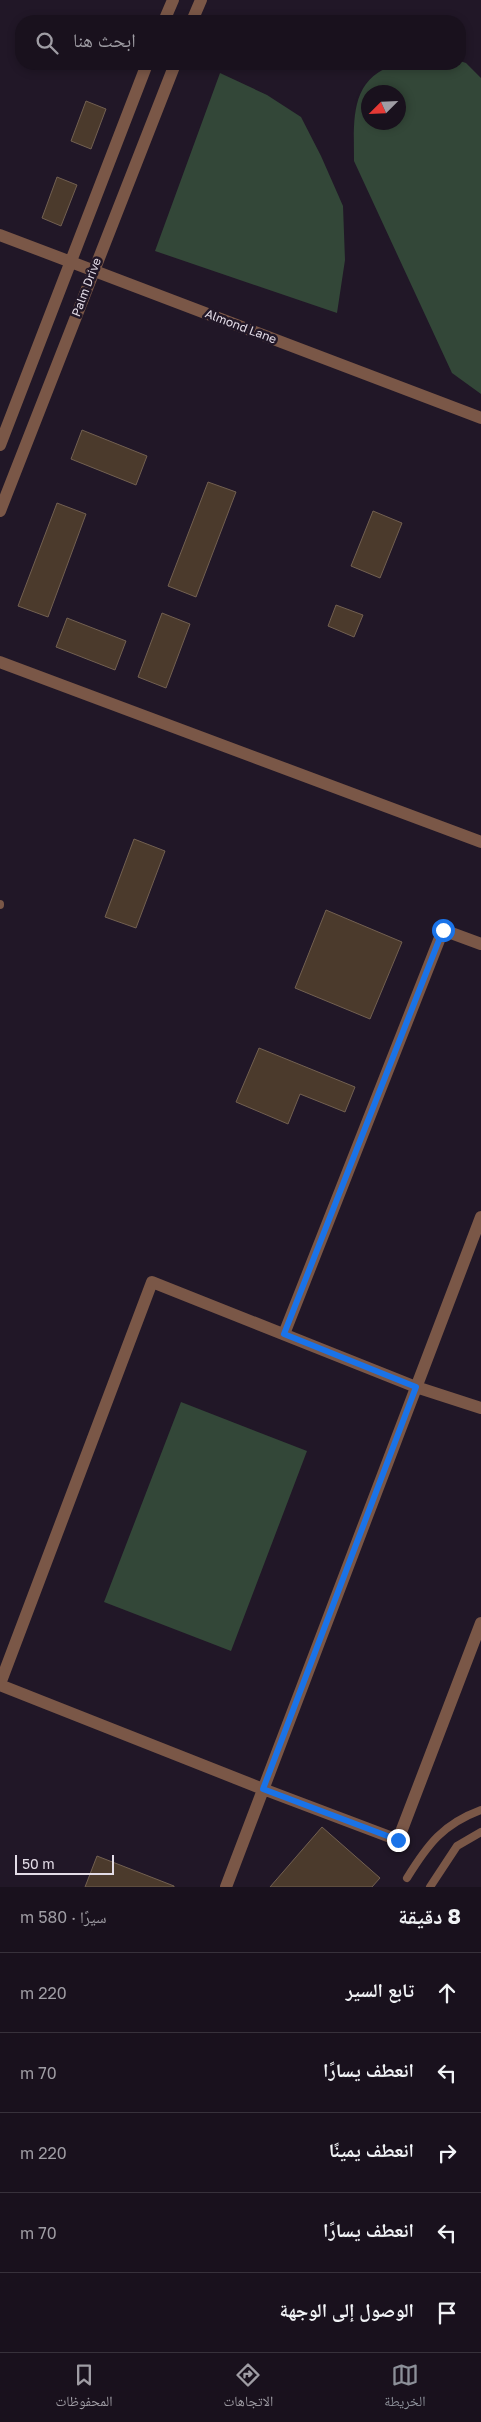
<!DOCTYPE html>
<html lang="ar">
<head>
<meta charset="utf-8">
<style>
	body { margin:0; font-family:"Golos Text","Noto Naskh Arabic",sans-serif; background:#221a26; color:#f1f3f6; direction:rtl }
	.compass { position:absolute; left:361px; top:85px; width:45px; height:45px; border-radius:50%; background:#19111d; box-shadow:0 2px 8px #0003; rotate:246deg }
	.scale { position:absolute; left:15px; bottom:12px; width:99px; box-sizing:border-box; padding-left:5px; border:2px solid #e3dce7; border-top:0; font-size:14px; line-height:18px; white-space:nowrap; color:#e3dce7; -webkit-text-stroke:4px #211727; paint-order:stroke }
	.stop { position:absolute; width:15px; height:15px; margin:-11px; border:4px solid #1a73e8; border-radius:50%; background:#fff }
	.stop.end { background:#1a73e8; border-color:#fff; box-shadow:0 1px 5px #0008 }
	.list { margin:0; padding:0; list-style:none }
	h2 { display:flex; justify-content:space-between; align-items:center; height:65px; margin:0; padding:0 20px; font-size:21px }
	h2 small { font-size:16px; font-weight:400; color:#9f9da4 }
	.list li { display:grid; grid-template-columns:32px 1fr auto; gap:15px; align-items:center; box-sizing:border-box; height:80px; padding:0 20px; border-top:1px solid #37313b }
	.list b { display:block; font-size:19px; white-space:nowrap }
	.list em { font-size:16px; font-style:normal; color:#9f9da4 }
	.icon { flex:none; width:28px; height:28px; fill:none; stroke:currentColor; stroke-width:2; stroke-linecap:round; stroke-linejoin:round }
	.map { position:relative; flex:none; width:481px; height:1887px; overflow:hidden; direction:ltr }
	.search { position:absolute; background:#19111d; box-shadow:0 2px 8px #0003; left:15px; right:15px; top:15px; height:55px; display:flex; align-items:center; gap:12px; box-sizing:border-box; padding:0 18px; border-radius:20px; color:#9f9da4; font-size:19px }
	.sheet { height:465px; background:#19111d }
	nav { display:flex; justify-content:space-around; align-items:center; box-sizing:border-box; height:70px; border-top:1px solid #37313b; background:#19111d; font-size:14px; color:#9f9da4 }
	nav a { display:grid; justify-items:center; gap:2px }
	nav .on { color:#8c9099 }
	.map>svg:first-child { display:block }
	.green { fill:#334738; fill-rule:evenodd }
	.building { fill:#4b3a2c; stroke:#726051 }
	.lines { fill:none; stroke-linecap:round; stroke-linejoin:round }
	.service { stroke:#7a5747; stroke-width:8 }
	.minor { stroke:#7a5747; stroke-width:12 }
	.route { stroke:#1a73e8; stroke-width:6 }
	.labels { text-anchor:middle; dominant-baseline:central; stroke-width:5; stroke-linejoin:round; paint-order:stroke }
	.street-label { font-size:12px; fill:#e3dce7; stroke:#211727 }
</style>
</head>
<body>
<div class="map">
<svg width="481" height="1887" viewBox="0 0 481 1887">
	<rect width="100%" height="100%" fill="#211727"/>
	<path class="green" d="M460 61 466 63 481 78V394L452 373 354 161C354 120 349 78 397 64 411 60 444 64 460 64ZM398 92V122H368V92Z
		M220 73 267 95 301 117 321 156 343 206 345 260 337 313 155 251Z
		M181 1402 307 1451 231 1651 104 1602Z"/>
	<path class="building" d="M86 101 106 109 91 149 71 141Z
		M57 177 77 185 61 226 42 218Z
		M82 430 147 456 136 485 71 459Z
		M208 482 236 492 196 597 168 586Z
		M57 503 86 514 48 617 18 606Z
		M373 511 402 523 380 578 351 566Z
		M336 605 363 615 354 637 328 626Z
		M162 613 190 624 166 688 138 677Z
		M67 618 126 641 115 670 56 647Z
		M134 839 165 851 136 928 105 917Z
		M326 910 402 942 370 1019 295 988Z
		M259 1048 355 1087 345 1112 300 1094 288 1124 236 1102Z
		M322 1827 380 1878 372 1887H270Z
		M97 1856 174 1886V1887H85Z"/>
	<g class="lines">
		<path class="service" d="M0 904V905
			M407 1878C428 1844 443 1824 481 1810
			M430 1887 457 1846 481 1832"/>
		<path class="minor" d="M164 21 173 0
			M192 21 201 0
			M0 235 481 418
			M0 445 147 64
			M0 511 175 64
			M0 662 481 842
			M284 1334 443 930 481 944
			M0 1684 152 1282 416 1387 481 1408
			M0 1685 263 1789 398 1840 481 1623
			M226 1887 481 1217"/>
	</g>
	<g class="lines">
		<path class="route" d="M398 1840 263 1789 416 1387 284 1334 443 930"/>
	</g>
	<g class="labels">
		<g class="street-label">
			<text transform="translate(86 287) rotate(-69)">Palm Drive</text>
			<text transform="translate(241 326) rotate(21)">Almond Lane</text>
		</g>
	</g>
</svg>
<svg class="compass" viewBox="-18 -18 36 36"><path d="M0-13l5 13h-10z" fill="#e53935"/><path d="M0 13l5-13h-10z" fill="#9f9da4"/></svg>
<div class="scale">50 m</div>
<div class="stop" style="left:443px;top:930px"></div>
<div class="stop end" style="left:398px;top:1840px"></div>
<div class="search"><svg class="icon" aria-label="search" viewBox="0 0 24 24"><circle cx="10" cy="10" r="6"/><path d="M15 15l6 6"/></svg>ابحث هنا</div>
</div>
<section class="sheet">
<h2>8 دقيقة<small>سيرًا · 580 m</small></h2>
<ul class="list">
<li><svg class="icon" aria-label="ahead" viewBox="0 0 24 24"><path d="M12 20V5M6 11l6-6 6 6"/></svg><div><b>تابع السير</b></div><em>220 m</em></li>
<li><svg class="icon" aria-label="left" viewBox="0 0 24 24"><path d="M17 20v-9H6M10 6l-5 5 5 5"/></svg><div><b>انعطف يسارًا</b></div><em>70 m</em></li>
<li><svg class="icon" aria-label="right" viewBox="0 0 24 24"><path d="M7 20v-9h11M14 6l5 5-5 5"/></svg><div><b>انعطف يمينًا</b></div><em>220 m</em></li>
<li><svg class="icon" aria-label="left" viewBox="0 0 24 24"><path d="M17 20v-9H6M10 6l-5 5 5 5"/></svg><div><b>انعطف يسارًا</b></div><em>70 m</em></li>
<li><svg class="icon" aria-label="arrive" viewBox="0 0 24 24"><path d="M6 21V4h12l-3 4 3 4H6"/></svg><div><b>الوصول إلى الوجهة</b></div></li>
</ul>
</section>
<nav>
<a class="on"><svg class="icon" aria-label="map" viewBox="0 0 24 24"><path d="M3 6l6-2 6 2 6-2v14l-6 2-6-2-6 2zM9 4v14M15 6v14"/></svg>الخريطة</a>
<a><svg class="icon" aria-label="directions" viewBox="0 0 24 24"><path d="M12 3l9 9-9 9-9-9zM9 14v-3h6M13 9l2 2-2 2"/></svg>الاتجاهات</a>
<a><svg class="icon" aria-label="saved" viewBox="0 0 24 24"><path d="M7 4h10v16l-5-4-5 4z"/></svg>المحفوظات</a>
</nav>
</body>
</html>
